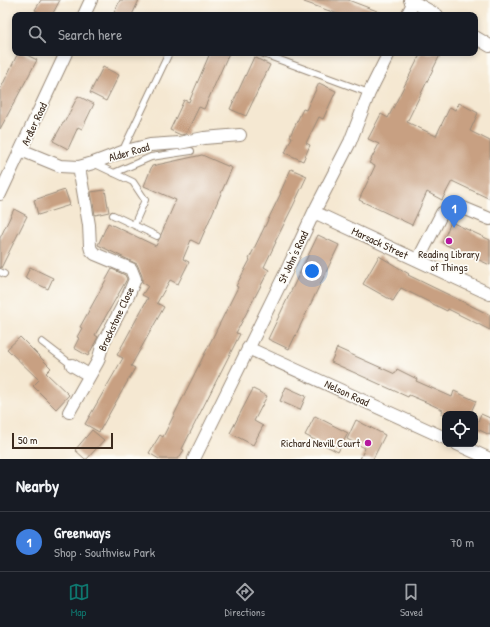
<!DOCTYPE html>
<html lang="en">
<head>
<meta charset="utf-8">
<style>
	body { margin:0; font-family:"Patrick Hand",sans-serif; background:#20242c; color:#f1f3f6 }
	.controls { position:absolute; right:12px; bottom:12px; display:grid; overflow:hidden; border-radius:8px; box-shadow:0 2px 6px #0003 }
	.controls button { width:36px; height:36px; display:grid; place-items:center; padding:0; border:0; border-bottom:1px solid #363941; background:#171b24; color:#f1f3f6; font:20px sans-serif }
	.scale { position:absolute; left:12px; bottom:10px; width:101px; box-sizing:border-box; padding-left:4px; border:2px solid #3b2a1e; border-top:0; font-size:11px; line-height:14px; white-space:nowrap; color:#3b2a1e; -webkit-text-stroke:3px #fdfcf7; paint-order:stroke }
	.you { position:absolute; left:312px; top:271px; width:14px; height:14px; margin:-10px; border:3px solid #fff; border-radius:50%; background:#1a73e8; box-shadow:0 0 0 6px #1a73e833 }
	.badge { display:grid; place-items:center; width:26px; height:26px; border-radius:50%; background:#0f766e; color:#fff; font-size:13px; font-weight:700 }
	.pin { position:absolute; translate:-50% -33px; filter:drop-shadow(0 1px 2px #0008) }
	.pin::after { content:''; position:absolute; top:21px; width:14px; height:12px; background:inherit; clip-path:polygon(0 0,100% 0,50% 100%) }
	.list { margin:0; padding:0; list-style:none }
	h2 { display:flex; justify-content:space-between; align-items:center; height:52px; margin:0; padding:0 16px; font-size:17px }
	h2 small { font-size:13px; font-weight:400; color:#9ea1a6 }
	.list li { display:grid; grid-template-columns:26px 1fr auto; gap:12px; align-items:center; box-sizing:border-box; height:60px; padding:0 16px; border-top:1px solid #363941 }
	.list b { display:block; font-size:15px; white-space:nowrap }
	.list p { margin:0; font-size:13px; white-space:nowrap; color:#9ea1a6 }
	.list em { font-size:13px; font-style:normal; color:#9ea1a6 }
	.icon { flex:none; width:22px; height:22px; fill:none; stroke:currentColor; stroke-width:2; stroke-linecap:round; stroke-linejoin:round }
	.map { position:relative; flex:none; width:490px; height:459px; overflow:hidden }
	.search { position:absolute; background:#171b24; box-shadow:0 2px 6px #0003; left:12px; right:12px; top:12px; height:44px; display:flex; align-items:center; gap:10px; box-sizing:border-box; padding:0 14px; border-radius:8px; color:#9ea1a6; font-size:15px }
	.sheet { height:112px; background:#171b24 }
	nav { display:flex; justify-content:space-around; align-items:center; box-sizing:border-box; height:56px; border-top:1px solid #363941; background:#171b24; font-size:11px; color:#9ea1a6 }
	nav a { display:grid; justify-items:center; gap:2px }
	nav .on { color:#0f766e }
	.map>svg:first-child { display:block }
	.building { fill:#c8a082 }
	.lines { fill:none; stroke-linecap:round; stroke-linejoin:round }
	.lane-casing { stroke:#988978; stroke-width:8 }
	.street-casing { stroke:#988978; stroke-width:14 }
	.lane { stroke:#fff; stroke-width:6 }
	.street { stroke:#fff; stroke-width:12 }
	.poi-dot { fill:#b5179e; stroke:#fdfcf7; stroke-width:1.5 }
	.labels { text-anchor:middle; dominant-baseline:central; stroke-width:3.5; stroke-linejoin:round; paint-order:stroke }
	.street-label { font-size:11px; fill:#3b2a1e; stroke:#fdfcf7 }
	.poi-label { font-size:11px; fill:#3b2a1e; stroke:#fdfcf7 }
</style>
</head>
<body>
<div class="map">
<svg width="490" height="459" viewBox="0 0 490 459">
	<rect width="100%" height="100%" fill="#fdfcf7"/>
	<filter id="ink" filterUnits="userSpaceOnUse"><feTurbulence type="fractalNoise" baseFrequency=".025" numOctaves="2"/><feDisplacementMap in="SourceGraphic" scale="8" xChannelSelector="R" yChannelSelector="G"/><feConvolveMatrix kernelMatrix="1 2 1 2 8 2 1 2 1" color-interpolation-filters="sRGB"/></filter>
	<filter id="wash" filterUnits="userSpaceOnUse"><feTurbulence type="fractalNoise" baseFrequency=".012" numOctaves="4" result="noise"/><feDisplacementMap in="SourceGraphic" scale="16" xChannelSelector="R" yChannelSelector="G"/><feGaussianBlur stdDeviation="0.9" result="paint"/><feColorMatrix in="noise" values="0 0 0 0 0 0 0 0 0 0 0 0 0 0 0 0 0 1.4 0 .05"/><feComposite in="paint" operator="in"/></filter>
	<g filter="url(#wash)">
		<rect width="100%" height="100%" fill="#f5e8d2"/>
		<g id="blocks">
			<path class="building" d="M41 0H60L52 15H44L35 10Z
				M120 0H139L132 15H113Z
				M304 0H348L385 14V15H341L304 2Z
				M18 53H23L37 60 0 129V90Z
				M210 53H229L204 109 199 107 186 134 181 135 170 130 184 100 189 102Z
				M421 53H441L407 122 436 136 450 107 455 110 459 103 478 113 470 131 490 141V199L452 181 442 200 427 192 412 225 359 200 375 166 369 163 379 144 368 139 381 114 388 118Z
				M254 57 270 65 246 116 230 109Z
				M103 67 119 75 106 101 90 93Z
				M319 83 336 91 323 119 319 117 306 143 310 145 303 161 285 153 292 137 290 136 303 109 306 110Z
				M78 96 94 104 82 129 78 127 68 149 53 141 63 123H64Z
				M202 155 232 168 199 244 191 240 183 259 189 262 178 284 170 280 157 303 164 307 131 366 135 368 99 432 85 424 123 358 117 355 148 298 142 295 148 286 142 282V276L137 264 98 245 108 223 156 246 176 200 144 186 152 166Z
				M291 169 307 176 293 206 275 242H276L264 267 269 270 236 333 240 334 182 449 184 450 178 459H159L149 453 160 435 163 437 238 287 236 286 250 260 249 259 281 193H280Z
				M65 190 70 205 38 215 34 200Z
				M105 190 109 212 95 215 91 192Z
				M14 209 27 216 1 268H0V238Z
				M451 222 490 240V265L442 243Z
				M318 235 339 245 289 349 268 339Z
				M379 256 409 274 408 275 490 315V330L448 309 447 311 401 288 393 301 363 284Z
				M30 267 53 278 48 289 25 278Z
				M112 269 125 275 127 279 95 335 98 337 88 356 74 348 79 338 77 337 82 328 80 327Z
				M20 337 51 368 46 373 69 395 56 409 33 386 39 380 7 349Z
				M337 348 395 374 397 369 417 379 416 381 452 397 454 391 476 401 470 414H441L443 410 428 403 409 395 408 397 331 362Z
				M286 387 306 396 300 410 280 401Z
				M253 389 267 396 254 421 263 426 253 445 230 433Z
				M481 414 490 418V435L475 428Z
				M315 416 348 433 338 452 305 435Z
				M356 420 385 435 373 459H360L365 448 347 439Z
				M92 430 104 440 87 459H85L75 450Z"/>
		</g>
	</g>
	<g filter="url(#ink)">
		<use href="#blocks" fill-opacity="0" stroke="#988978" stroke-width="1"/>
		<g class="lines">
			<g class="lane-casing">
				<path id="lane" d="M261 53 369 93
					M122 152 169 53
					M93 163 133 182 145 200 134 225
					M114 173 151 157 191 151
					M113 215 157 236
					M0 272 4 274
					M42 342 72 365"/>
			</g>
			<g class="street-casing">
				<path id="street" d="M410 0 437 15
					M84 15 91 0
					M407 15 414 2
					M475 37 490 46
					M21 150 60 166 79 167 93 163 122 152 150 145 179 143 204 138 240 135
					M0 194 66 53
					M314 212 490 294
					M418 260 442 213 461 207 490 219
					M248 348 445 438
					M72 365 89 375
					M69 412 98 361 103 343 128 296 135 279 131 269 95 254 91 250 90 246 89 225 79 167
					M457 444 490 459
					M194 459 286 272 314 212 350 142 369 93 389 53"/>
			</g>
			<use href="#lane" class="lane"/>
			<use href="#street" class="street"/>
		</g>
	</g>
	<g class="poi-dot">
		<circle cx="449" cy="241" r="4"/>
		<circle cx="368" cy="443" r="4"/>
	</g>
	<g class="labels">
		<g class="street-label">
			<text transform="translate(34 124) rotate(-65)">Ardler Road</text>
			<text transform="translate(129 152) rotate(-16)">Alder Road</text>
			<text transform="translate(380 243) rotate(25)">Marsack Street</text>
			<text transform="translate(293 257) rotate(-65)">St John's Road</text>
			<text transform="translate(116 319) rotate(-65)">Brackstone Close</text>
			<text transform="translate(347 393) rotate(25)">Nelson Road</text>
		</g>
		<g class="poi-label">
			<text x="449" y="254">Reading Library<tspan x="449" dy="13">of Things</tspan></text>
			<text x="360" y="443" text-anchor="end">Richard Nevill Court</text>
		</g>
	</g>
</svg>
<div class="controls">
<button><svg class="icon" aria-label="locate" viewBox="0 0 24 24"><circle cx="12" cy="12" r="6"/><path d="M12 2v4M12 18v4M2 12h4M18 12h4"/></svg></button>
</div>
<div class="scale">50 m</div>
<div class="you"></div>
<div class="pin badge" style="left:454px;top:228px;background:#3f7fe0">1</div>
<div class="search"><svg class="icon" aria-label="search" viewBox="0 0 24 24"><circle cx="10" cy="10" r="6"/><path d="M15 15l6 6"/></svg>Search here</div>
</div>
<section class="sheet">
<h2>Nearby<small></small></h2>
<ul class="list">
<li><span class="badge" style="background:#3f7fe0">1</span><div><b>Greenways</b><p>Shop · Southview Park</p></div><em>70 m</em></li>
</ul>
</section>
<nav>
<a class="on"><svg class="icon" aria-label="map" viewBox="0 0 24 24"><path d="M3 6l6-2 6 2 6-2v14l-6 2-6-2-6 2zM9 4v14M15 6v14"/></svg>Map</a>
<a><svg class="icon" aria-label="directions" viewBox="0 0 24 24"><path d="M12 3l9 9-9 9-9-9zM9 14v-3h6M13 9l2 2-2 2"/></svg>Directions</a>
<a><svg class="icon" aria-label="saved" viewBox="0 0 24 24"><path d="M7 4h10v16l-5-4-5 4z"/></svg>Saved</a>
</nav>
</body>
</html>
